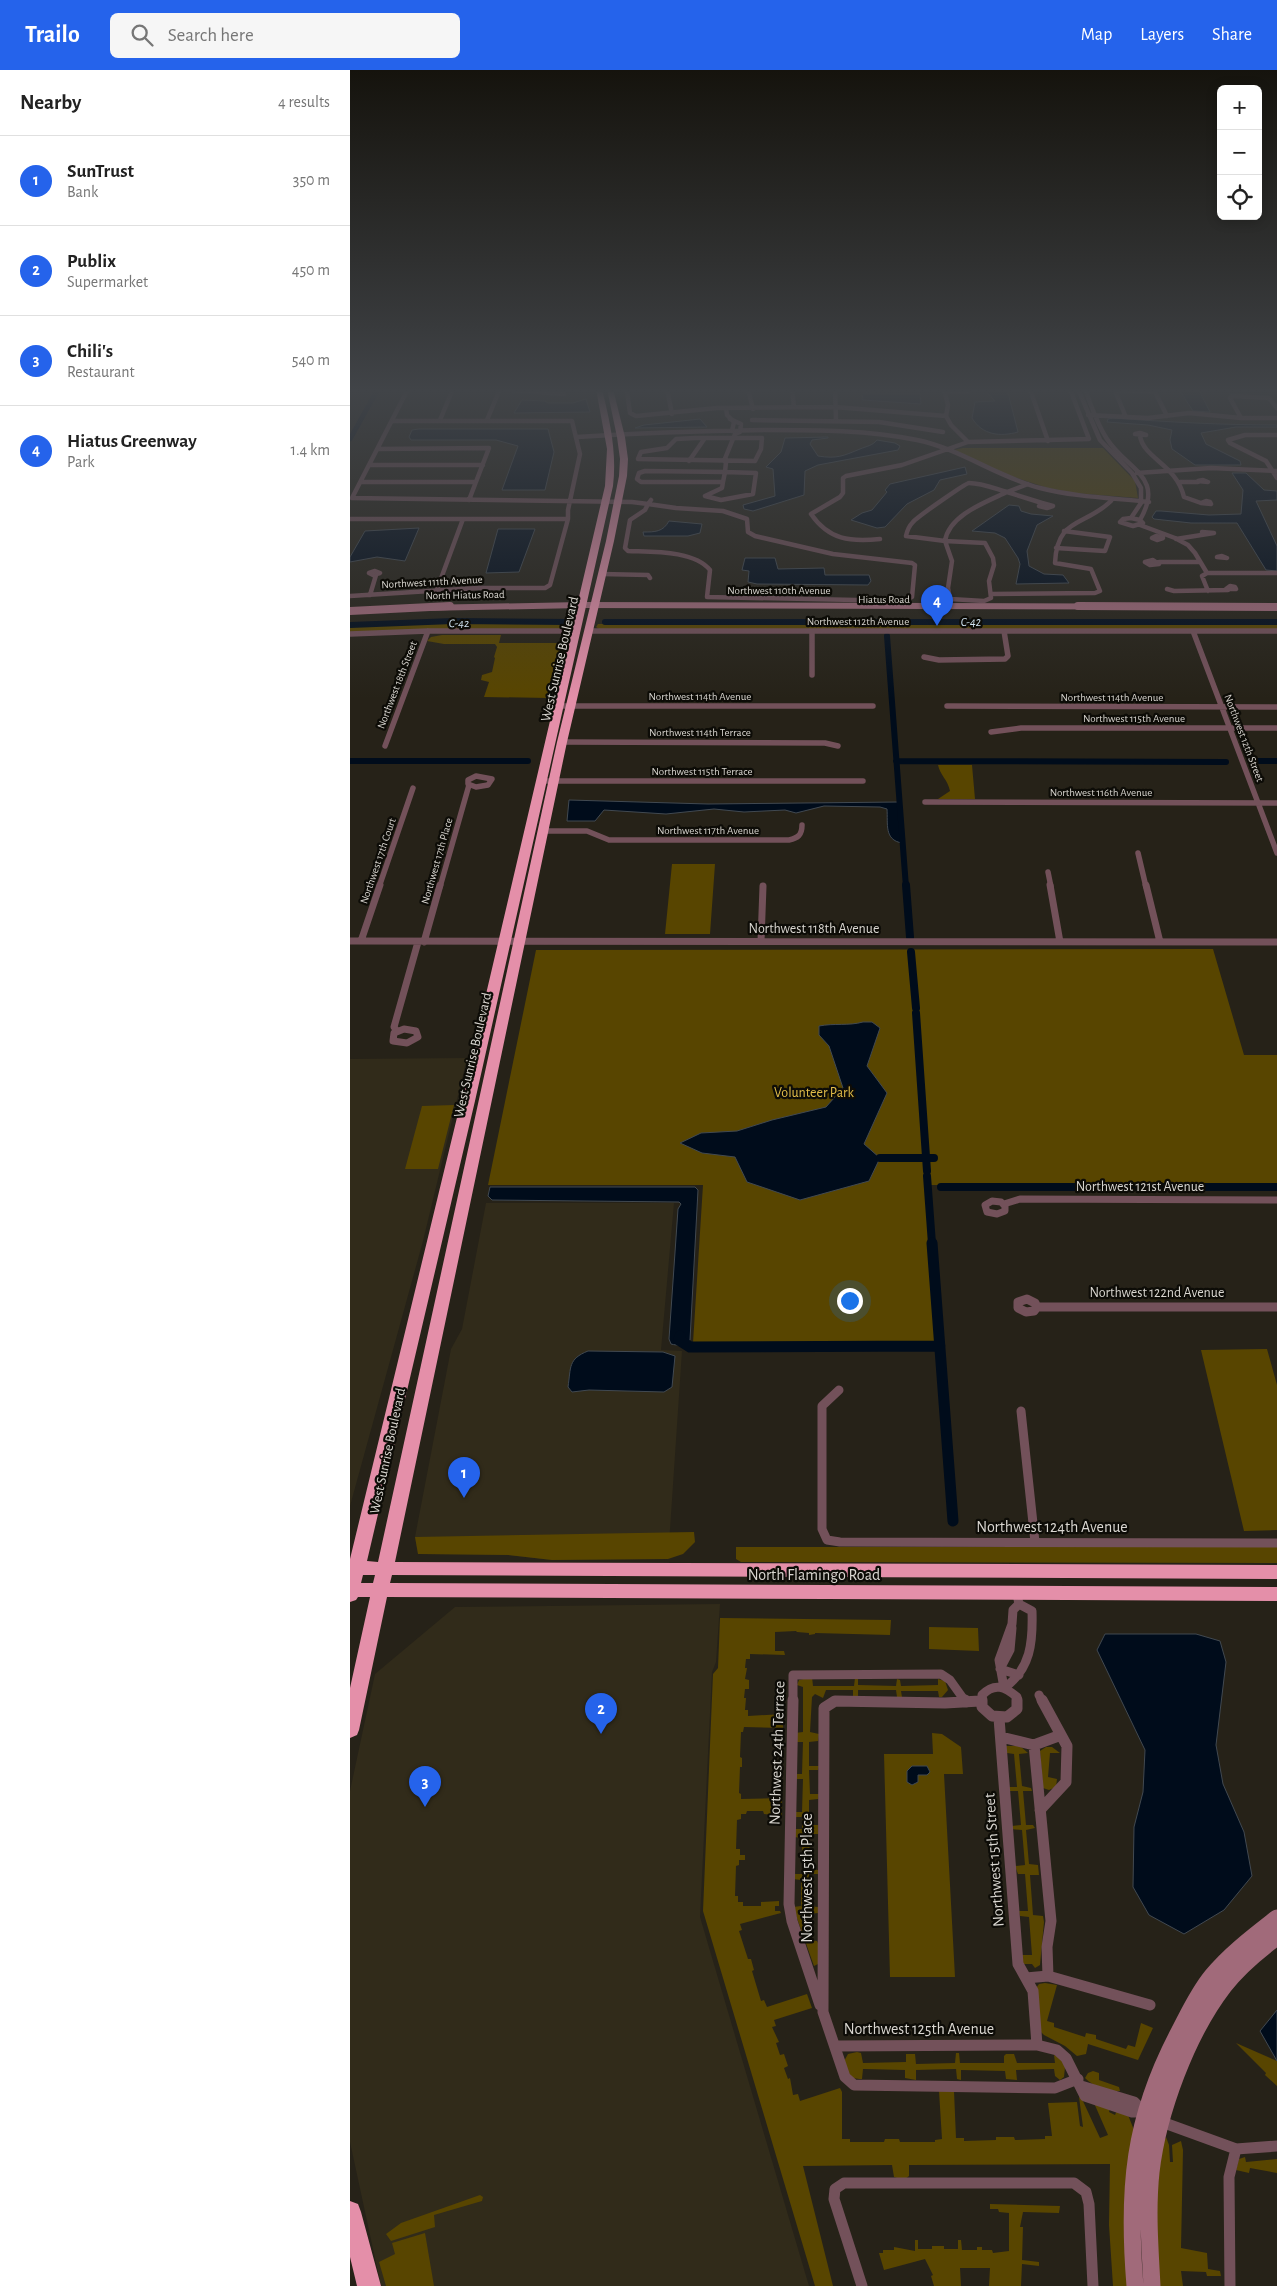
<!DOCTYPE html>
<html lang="en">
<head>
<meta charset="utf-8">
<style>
	body { margin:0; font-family:"Alegreya Sans",sans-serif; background:#f6f6f6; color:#222 }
	.controls { position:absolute; right:15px; top:15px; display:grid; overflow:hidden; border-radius:8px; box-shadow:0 2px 12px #0003 }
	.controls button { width:45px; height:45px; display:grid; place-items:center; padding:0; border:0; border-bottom:1px solid #e0e0e0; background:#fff; color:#222; font:25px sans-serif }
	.you { position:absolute; left:499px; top:1230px; width:18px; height:18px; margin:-12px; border:4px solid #fff; border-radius:50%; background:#1a73e8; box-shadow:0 0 0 8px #1a73e833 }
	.badge { display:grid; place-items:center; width:32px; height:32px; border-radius:50%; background:#2563eb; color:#fff; font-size:16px; font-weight:700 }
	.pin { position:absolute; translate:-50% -41px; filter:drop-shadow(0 1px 2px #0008) }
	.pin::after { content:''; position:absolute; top:26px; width:18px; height:15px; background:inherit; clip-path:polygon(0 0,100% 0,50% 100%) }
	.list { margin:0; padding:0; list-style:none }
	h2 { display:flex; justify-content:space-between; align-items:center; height:65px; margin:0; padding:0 20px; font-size:21px }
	h2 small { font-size:16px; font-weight:400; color:#767676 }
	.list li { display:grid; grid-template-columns:32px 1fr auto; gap:15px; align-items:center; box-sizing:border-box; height:90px; padding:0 20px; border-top:1px solid #e0e0e0 }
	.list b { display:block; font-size:19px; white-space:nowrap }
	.list p { margin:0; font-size:16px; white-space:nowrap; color:#767676 }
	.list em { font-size:16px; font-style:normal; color:#767676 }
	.icon { flex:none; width:28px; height:28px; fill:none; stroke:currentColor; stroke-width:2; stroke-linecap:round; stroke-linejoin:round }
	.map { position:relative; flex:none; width:927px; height:2216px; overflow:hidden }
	header { display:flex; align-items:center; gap:30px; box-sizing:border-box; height:70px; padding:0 25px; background:#2563eb; color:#fff }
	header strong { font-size:24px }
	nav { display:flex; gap:28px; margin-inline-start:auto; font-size:18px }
	.search { width:350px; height:45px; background:#f6f6f6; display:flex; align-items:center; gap:12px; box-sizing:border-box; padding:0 18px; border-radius:8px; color:#767676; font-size:19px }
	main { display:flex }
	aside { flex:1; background:#fff }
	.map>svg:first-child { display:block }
	.built { fill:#312b1a }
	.green { fill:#584500 }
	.water { fill:#000c1b; stroke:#414951 }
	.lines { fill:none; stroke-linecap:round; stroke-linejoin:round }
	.canal-far3 { stroke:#000c1b; stroke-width:5 }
	.canal-far2 { stroke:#000c1b; stroke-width:6 }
	.canal-far1 { stroke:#000c1b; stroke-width:8 }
	.canal { stroke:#000c1b; stroke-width:11 }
	.street-far4 { stroke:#73515a; stroke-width:4.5 }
	.street-far3 { stroke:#73515a; stroke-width:5.5 }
	.street-far2 { stroke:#73515a; stroke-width:7 }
	.street-far1 { stroke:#73515a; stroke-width:9 }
	.street { stroke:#73515a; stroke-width:11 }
	.secondary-far2 { stroke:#a16a7a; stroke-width:6 }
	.secondary-far1 { stroke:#a16a7a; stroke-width:8 }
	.secondary { stroke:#a16a7a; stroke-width:17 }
	.highway { fill:#e48fa9; fill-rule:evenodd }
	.labels { text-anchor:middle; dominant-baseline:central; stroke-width:4.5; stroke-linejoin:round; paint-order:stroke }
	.far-street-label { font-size:11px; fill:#d9d6d0; stroke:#0d0c07 }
	.far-water-label { font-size:12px; font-style:italic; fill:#d2e5f3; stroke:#0d0c07 }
	.street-label { font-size:14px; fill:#d9d6d0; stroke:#0d0c07 }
	.park-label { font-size:14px; fill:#e2bd49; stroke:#0d0c07 }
	.near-street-label { font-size:16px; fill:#d9d6d0; stroke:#0d0c07 }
</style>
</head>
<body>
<header>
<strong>Trailo</strong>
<div class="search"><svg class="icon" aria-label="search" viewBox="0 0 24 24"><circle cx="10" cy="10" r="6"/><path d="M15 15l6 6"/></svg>Search here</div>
<nav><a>Map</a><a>Layers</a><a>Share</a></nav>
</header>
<main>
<aside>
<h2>Nearby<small>4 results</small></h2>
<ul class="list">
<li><span class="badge">1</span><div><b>SunTrust</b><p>Bank</p></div><em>350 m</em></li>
<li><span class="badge">2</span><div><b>Publix</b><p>Supermarket</p></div><em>450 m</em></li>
<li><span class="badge">3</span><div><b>Chili's</b><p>Restaurant</p></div><em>540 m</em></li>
<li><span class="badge">4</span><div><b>Hiatus Greenway</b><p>Park</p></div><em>1.4 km</em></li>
</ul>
</aside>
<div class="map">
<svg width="927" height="2216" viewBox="0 0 927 2216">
	<rect width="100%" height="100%" fill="#262218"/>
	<path class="built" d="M117 988 73 1171 0 1436V989Z
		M136 1133H324L311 1280 332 1281 318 1489 202 1490 158 1485 68 1484 65 1467 101 1279 112 1259Z
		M370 1534 366 1592 362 1602 350 1847 459 2216H31L0 2072V1721L25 1604 105 1537Z"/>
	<path class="green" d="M613 378H753L785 411 788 428 724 423 698 418 642 400 604 380Z
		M60 554H221L217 559 0 563V557Z
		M248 554H927V560L249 559 246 557Z
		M92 565H151L149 573H212L199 628 134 627 139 612 131 610 132 605 142 602 145 588 144 587 147 577 145 574H94L77 571 81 567Z
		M588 695H622L625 729H588L600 721C598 710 590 705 588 695Z
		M322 794H365L360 864H315Z
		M863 879 894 985H927V1114L575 1115 589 1273H343L353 1115H138L186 880Z
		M104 1035 88 1099H55L72 1036Z
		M917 1279 927 1315V1460L894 1461 851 1280Z
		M344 1462 345 1472 333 1484 318 1489 202 1490 158 1485 68 1484 65 1467Z
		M386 1477H927V1493L391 1492 386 1489Z
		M370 1548 541 1550 540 1565 465 1563V1564L459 1565V1563L447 1562 446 1561 425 1562V1581H434L435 1585 400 1584V1589H396L395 1598H397L395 1609 399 1610V1619H395L394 1628H396L395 1640H398V1646L433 1644V1658L394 1657 393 1662H391L390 1687 392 1688V1697H390L389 1723 391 1724V1729L432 1728V1746L414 1744 413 1741H397L396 1744H391V1749L387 1750 386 1779H390V1785H395V1790H389V1795L386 1796 385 1826H388V1832H393V1836H411V1832L429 1831V1836H425V1841H430L431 1843 390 1854 392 1860 389 1861 398 1889H401L404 1900 402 1901 411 1931 414 1930 417 1937 457 1924 462 1938 424 1950 426 1956 422 1957 429 1972 426 1973 430 1985 434 1984 438 1996 434 1998 438 2009 440 2008 443 2025 448 2024 450 2031 490 2018 492 2022V2069H500V2072H534L535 2069H549L550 2072H585V2070L592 2069 589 2021H604L606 2068H614V2071L646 2070V2067H664L665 2070 695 2069V2066H702L698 2033 727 2032 730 2056 733 2057 729 2027 732 2029 750 2068 758 2065 744 2033 760 2038 759 2042 765 2045 767 2040 778 2045 784 2060 779 2216H763L759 2155 760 2094 559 2095V2106L554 2110 544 2107 542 2095 453 2096 483 2216H465L353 1841 363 1604 368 1598Z
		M579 1557 628 1558 629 1581 579 1579Z
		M462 1607 463 1616H504L505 1608 508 1609V1615L546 1616 547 1609 550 1610 551 1616 588 1615V1609L595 1611 598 1620 592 1627H589L588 1621H551L552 1627H547L546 1620H508V1627L503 1626V1620H476L473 1628 465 1624 462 1627 460 1662 469 1664 468 1671 459 1672V1696H469L468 1700H459L460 1724H469L468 1729 459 1730V1755H468V1764H460L459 1799 468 1800V1804H459V1836L468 1837V1843L458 1844V1870L467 1871 468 1873V1894L464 1896 443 1837 451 1836V1810L443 1809V1804H452V1768L444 1767 443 1759H452V1747H443L444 1742H452L453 1709H445L444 1704H452L453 1672H445V1663L453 1662V1617L447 1615 449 1610Z
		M582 1663 592 1664 611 1677 613 1704H594L605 1907H540L534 1684H583Z
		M656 1676H670L678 1683 669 1684 672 1716 681 1718 682 1721H673L676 1755H683L685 1758 676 1760 679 1794 688 1795 689 1805H680L683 1845 693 1846 694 1852 690 1895 685 1898 682 1894H673L672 1885H682L679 1847 670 1846 669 1841H678L675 1804H668L665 1796 675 1795 672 1760 661 1759 662 1756 671 1755 668 1721H659L656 1717H667L664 1684 657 1683Z
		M696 1677H702L710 1683H700L698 1707 707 1709 706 1717 699 1720 693 1718 690 1681Z
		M695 1913 707 1915 697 1951 704 1953V1957L735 1967 736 1963 746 1965V1969L776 1979 778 1975 785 1977 791 1953 803 1958 788 1990 738 1974 736 1984 727 1986 715 1976 694 1965 690 1961 686 1918 689 1914Z
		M886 1973 927 1991V2016L915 2005 916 2003Z
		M507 1982 511 1983 513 1993 556 1992V1984H565L566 1994 605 1993 606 1983H609L610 1993H654V1986L656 1984H664L667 1993H705L704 1985 710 1987 715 1997 714 2007 710 2010 705 2006 704 1999 666 2000 667 2010 656 2009 655 2001 611 2000V2010L607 2009 606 1999 566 2000V2010L555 2008V2000L513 1999 512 2009C499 2009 498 2005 493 1993L498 1984Z
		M743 2001 749 2003V2010L769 2017 770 2021C758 2022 744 2017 735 2008L738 2003Z
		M816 2067 819 2075 820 2092H823L822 2075 831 2071 833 2080 831 2178 857 2183 858 2199 870 2201 871 2206H857L856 2202 831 2201 833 2216H809L805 2151 811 2077Z
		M895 2087 896 2092 927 2089V2103L900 2098 899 2103 886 2100 889 2089Z
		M130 2125 133 2127 132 2131 84 2145 85 2157 41 2171 36 2164 51 2153Z
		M640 2134 710 2136 709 2143 673 2142 670 2157H673L672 2190 689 2192V2196L672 2194 671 2216H639L640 2198H610L611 2216H584L581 2206 583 2205 575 2189 534 2200 529 2183H533V2180H544V2177L565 2181V2170H568V2179H582V2176H594V2179H608V2170H611L612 2180H627V2177H632V2180H642L643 2183 659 2181V2143L649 2142 648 2139H640Z
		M75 2163 84 2216H36L29 2192 45 2184 42 2173Z"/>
	<path class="water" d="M634 319H657L668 362C650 367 632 365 622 348L625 332 645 331Z
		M832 319 849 320 860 342 843 341 830 321Z
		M515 323 570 324 571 334 513 330 512 324Z
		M236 329 240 342 164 343 172 330 195 331 198 333H223Z
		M763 348C818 352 872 355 927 355V357H886L851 363 856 374 890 391 891 395H845L822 379 820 370 822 360 798 355 757 352 758 349Z
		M350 349 357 357 285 358 294 355Z
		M69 359H198L204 382 195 420H152L168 376 146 370H61L59 367 62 360Z
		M478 367V368L462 370 460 374 468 386C487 389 493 386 510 379 517 376 522 376 527 370L545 373 550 376 548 380 468 395 455 401 454 425 403 441 394 439 393 435 425 426 423 399 416 397 431 382 435 368Z
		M615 397 617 404 590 410 584 420 557 434 535 457 527 458 501 450 512 443 522 440 537 422 535 420 540 414Z
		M882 403H896L914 420 927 421V430L906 431 927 476V501L916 500 887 453H841L804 449 802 447 806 441H811L859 445 891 444 893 420Z
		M659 435 669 436 671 441 681 444 703 446 687 455 677 481 679 496 694 504 713 505 719 513 666 514 670 494 668 488 655 468 645 463 622 461Z
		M319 451 352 454 350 463 338 466H294L293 462C305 462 313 462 319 451Z
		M69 458 55 491 27 487 0 492V487L15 461Z
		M148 459H185L169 502 136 503Z
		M395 488H425L428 499 474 498 475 505H519L521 511 518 515 407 514 398 512 399 501 392 500Z
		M219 730 358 734 549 732 552 773C534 770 538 754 537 739L530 737 474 736 446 743 435 740 394 742 364 739 316 744 254 740 245 751H217Z
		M513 952H522L530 958 517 996 537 1023 514 1074 530 1088 519 1111 450 1130 397 1112 385 1087 352 1083 330 1073 351 1063 387 1061 422 1050 476 1037 493 1018 479 976 469 965V956C484 953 499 956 513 952Z
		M140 1117H345L348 1120 340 1270C334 1275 328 1276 321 1274L319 1269 328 1139 331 1134 329 1132 142 1130 138 1126Z
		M238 1281 313 1282 325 1286 322 1317 314 1322 239 1320 222 1322 218 1317C221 1297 218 1289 238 1281Z
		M755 1564H846L870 1571 876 1592 866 1675 873 1714 894 1762 902 1806 874 1840 834 1864 799 1845 783 1817 784 1757 793 1722 795 1680 747 1580Z
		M562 1696H577L580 1702 577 1705H568V1712L562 1715 557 1712V1701Z
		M927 1940V1991L910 1961Z"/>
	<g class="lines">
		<path class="canal-far3" d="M0 369 28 319"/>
		<path class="canal-far2" d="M255 552H927
			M0 555 103 551 218 552
			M537 566 556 817
			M0 691H178
			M546 691 876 692
			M901 691H927"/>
		<path class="canal-far1" d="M556 815 560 867
			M561 882 566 938
			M566 943 577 1101
			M530 1088H584
			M577 1106 582 1174
			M591 1117H927"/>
		<path class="canal" d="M582 1173 603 1451
			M330 1266 329 1270 340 1277 590 1276"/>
		<path class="street-far4" d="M58 319 2 428 282 432 298 434
			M148 319 214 324
			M281 319 277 321 280 343 286 346 367 338 485 337 596 346
			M317 319 322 344
			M398 319 403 339
			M442 319 444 337
			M485 319 486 350
			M680 319 698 371
			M728 319 750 370 782 403 791 418V433L781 448
			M735 319C741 336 747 354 757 369 778 401 815 406 790 450
			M595 322H618
			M376 338 377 345 384 352 382 361
			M738 345 798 348 839 343 891 348H927
			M775 345 766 323 771 320 805 322 817 346
			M891 348 880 328 882 326 919 328 927 338
			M380 349 391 354 390 362 385 364
			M90 350 103 319
			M137 350 150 319
			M402 350 529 352 593 362
			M790 363 796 365 785 364Z
			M927 365H895L878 370 880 373 916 391 927 408
			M790 366C794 389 826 394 834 427L851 433
			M227 367C290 363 353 361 416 360 467 360 518 360 567 370 611 379 647 407 690 418 725 427 763 428 799 432
			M345 368H412L411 379 405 391 288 389 291 382 317 378 326 369Z
			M618 372 739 369 720 319
			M28 379 139 378 119 430
			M339 391 355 368
			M19 395H133
			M375 402 376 392 374 391 385 364
			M787 403 861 398 927 401
			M853 410 858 412 848 411Z
			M11 412H126
			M373 412 372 418 355 426 371 430 403 424 406 403 375 402
			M373 412H291L287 409 289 403 295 401 375 402
			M373 412 375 402
			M830 412H848
			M657 422 692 433
			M657 422 678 414
			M856 431 860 432 861 434 851 433Z
			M692 433 703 436 697 438 689 436Z
			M298 434 326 438 373 441 397 449 398 462 405 466 483 484 562 493 565 495 562 527 553 531 357 527 360 500C344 480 301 482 278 481L275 478 280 450 295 440Z
			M298 434 301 430
			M781 448 790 450 793 453 783 456 770 452 773 449Z
			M0 449H218
			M790 455 825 468 838 475 845 483 857 503 852 506 858 521
			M806 466 813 468 807 470 802 468Z
			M530 469C500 472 479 470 461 444L490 427 493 423V408L496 406 552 395 618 372 601 355 596 346 598 335 594 319
			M826 469 864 463 852 462 853 464
			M595 471 635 473 643 488 644 495 639 511 641 528 634 531 600 529 598 518 602 491Z
			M595 471 556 466C557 461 559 456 563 452 567 447 616 413 619 413 632 413 646 419 657 422
			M595 471C599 445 636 432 657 422
			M706 478 755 481 760 467 714 461
			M872 486 877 488 867 487Z
			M803 490 809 494 800 495 795 492Z
			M809 492H849
			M25 501 30 503 23 505 19 503Z
			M857 503H927
			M252 504 298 505 300 508
			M880 516 885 517 886 519H876Z
			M817 519 824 521 878 520
			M86 522 113 449
			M641 524 745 523 750 521 741 499 705 493C707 447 734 457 761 431
			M20 525 26 505
			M0 526 128 518H195L200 515 218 449V440L230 384 222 351H42"/>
		<path class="street-far3" d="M238 561H927
			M462 561V605
			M843 561 927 783
			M0 564 78 561H225
			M574 587 589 590 655 589 658 586 654 561
			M208 636H523
			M597 636 927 637
			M641 662 671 658H927
			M212 672 475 673 488 676
			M35 676 78 561
			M126 706 142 709 138 715 126 717 118 714V710Z
			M191 711H513
			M575 732 927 733
			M193 761H237L259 770H439C448 768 452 765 452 755
			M788 783 796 817
			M698 802 701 817
			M29 817 63 718
			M90 817 119 715"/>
		<path class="street-far2" d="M700 815 710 872
			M796 815 810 872
			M0 871 927 872
			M11 871 30 815
			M411 871 413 816
			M74 872 90 815
			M54 959 66 961 68 967 57 973 43 971 44 963Z
			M47 961 44 957 68 872
			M642 1131 651 1132 655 1136V1141L647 1144 637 1142 635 1135Z
			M654 1134 670 1129 927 1130"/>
		<path class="street-far1" d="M677 1229 685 1233 687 1237 684 1241 676 1242 668 1238V1232Z
			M687 1237H927
			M489 1320 472 1336V1459L477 1470 490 1472 927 1473
			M671 1341 685 1472
			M667 1524 669 1534
			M669 1534 682 1541C683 1572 681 1599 654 1618L649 1590 662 1554 663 1540Z
			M662 1558 660 1580 650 1599 669 1605
			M689 1625 692 1631
			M443 1631V1605L591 1604 600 1610 615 1631
			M485 1631H496
			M627 1631H630
			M632 1631V1625C645 1612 655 1617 667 1627V1631"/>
		<path class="street" d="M443 1630 439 1834 442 1851 470 1935
			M615 1630 616 1632
			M632 1630V1637L642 1646 657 1647 667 1639V1630
			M630 1631 595 1633 485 1631 474 1638 473 1942 495 2007 504 2015 705 2018 728 2009
			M649 1648 668 1894 683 1921 687 1975
			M651 1667 684 1675 701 1851 697 1877 698 1906
			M684 1675 711 1665
			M690 1740 716 1712 717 1676 692 1630
			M676 1908 698 1906 800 1935
			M485 1976 687 1975 707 1980 716 1988 735 2026 782 2042H795
			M731 2016 784 2032 795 2043
			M809 2051 886 2079 927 2076
			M512 2216 484 2129 485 2119 494 2113H724L736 2122 739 2134 743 2216
			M880 2216 879 2107 886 2079"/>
		<path class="secondary-far2" d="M72 538 231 535 927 537"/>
		<path class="secondary-far1" d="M728 536 927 537
			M0 541 100 536"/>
		<path class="secondary" d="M785 2216C777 2119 783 2049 829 1962 839 1943 848 1923 862 1906 880 1884 904 1866 927 1848
			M802 2216C800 2178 797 2140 801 2102 808 2042 837 1964 874 1916 889 1897 908 1881 927 1867"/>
		<path class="highway" d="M246 319H252C260 352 267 382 263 416L125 1031 17 1491 28 1492 207 672 256 471 269 406 270 389 267 367 257 319H263L275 367 278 389 277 406 264 471 217 672 45 1492 927 1495V1509L42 1505 40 1513 927 1517V1531L37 1527 9 1660 7 1665 0 1668V1618L20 1527H8L6 1530 0 1532V1489L111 1031 255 416 257 379ZM13 1505H25L23 1513H11Z
			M0 2131 8 2134 11 2142 31 2216H7L0 2187Z"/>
	</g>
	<linearGradient id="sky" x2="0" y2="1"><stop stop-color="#15130d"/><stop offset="0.51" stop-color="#414448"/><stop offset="1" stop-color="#414448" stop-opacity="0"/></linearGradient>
	<rect width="927" height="629" fill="url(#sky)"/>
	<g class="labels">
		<g class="far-street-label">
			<text transform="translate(82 512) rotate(-3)">Northwest 111th Avenue</text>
			<text x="429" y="520">Northwest 110th Avenue</text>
			<text transform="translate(115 525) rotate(-1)">North Hiatus Road</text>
			<text x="534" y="529">Hiatus Road</text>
			<text x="508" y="551">Northwest 112th Avenue</text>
			<text transform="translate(47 615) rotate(-69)">Northwest 18th Street</text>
			<text x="350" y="626">Northwest 114th Avenue</text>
			<text x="762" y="627">Northwest 114th Avenue</text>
			<text x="784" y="648">Northwest 115th Avenue</text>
			<text x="350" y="662">Northwest 114th Terrace</text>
			<text transform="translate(894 668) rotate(69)">Northwest 12th Street</text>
			<text x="352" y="701">Northwest 115th Terrace</text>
			<text x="751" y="722">Northwest 116th Avenue</text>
			<text x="358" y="760">Northwest 117th Avenue</text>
			<text transform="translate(28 791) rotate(-71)">Northwest 17th Court</text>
			<text transform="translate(87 791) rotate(-74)">Northwest 17th Place</text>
		</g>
		<g class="far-water-label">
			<text x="621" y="552">C-42</text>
			<text transform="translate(109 553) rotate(-1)">C-42</text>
		</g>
		<g class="street-label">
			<text transform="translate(210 589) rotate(-77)">West Sunrise Boulevard</text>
			<text x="464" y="859">Northwest 118th Avenue</text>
			<text transform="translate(123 985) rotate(-77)">West Sunrise Boulevard</text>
			<text x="790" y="1117">Northwest 121st Avenue</text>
			<text x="807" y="1223">Northwest 122nd Avenue</text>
			<text transform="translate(38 1381) rotate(-78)">West Sunrise Boulevard</text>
		</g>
		<g class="park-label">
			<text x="464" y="1023">Volunteer Park</text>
		</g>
		<g class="near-street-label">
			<text x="702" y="1457">Northwest 124th Avenue</text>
			<text x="464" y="1505">North Flamingo Road</text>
			<text transform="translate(427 1683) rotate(-88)">Northwest 24th Terrace</text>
			<text transform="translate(644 1790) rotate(-94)">Northwest 15th Street</text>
			<text transform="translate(457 1808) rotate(-90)">Northwest 15th Place</text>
			<text x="569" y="1959">Northwest 125th Avenue</text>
		</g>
	</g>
</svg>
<div class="controls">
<button>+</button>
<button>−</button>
<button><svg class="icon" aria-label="locate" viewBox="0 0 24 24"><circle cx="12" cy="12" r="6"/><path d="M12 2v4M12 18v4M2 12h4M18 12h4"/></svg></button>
</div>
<div class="you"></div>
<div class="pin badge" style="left:114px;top:1428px">1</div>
<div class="pin badge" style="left:251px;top:1664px">2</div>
<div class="pin badge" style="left:75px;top:1737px">3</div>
<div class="pin badge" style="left:587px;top:556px">4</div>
</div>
</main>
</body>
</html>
